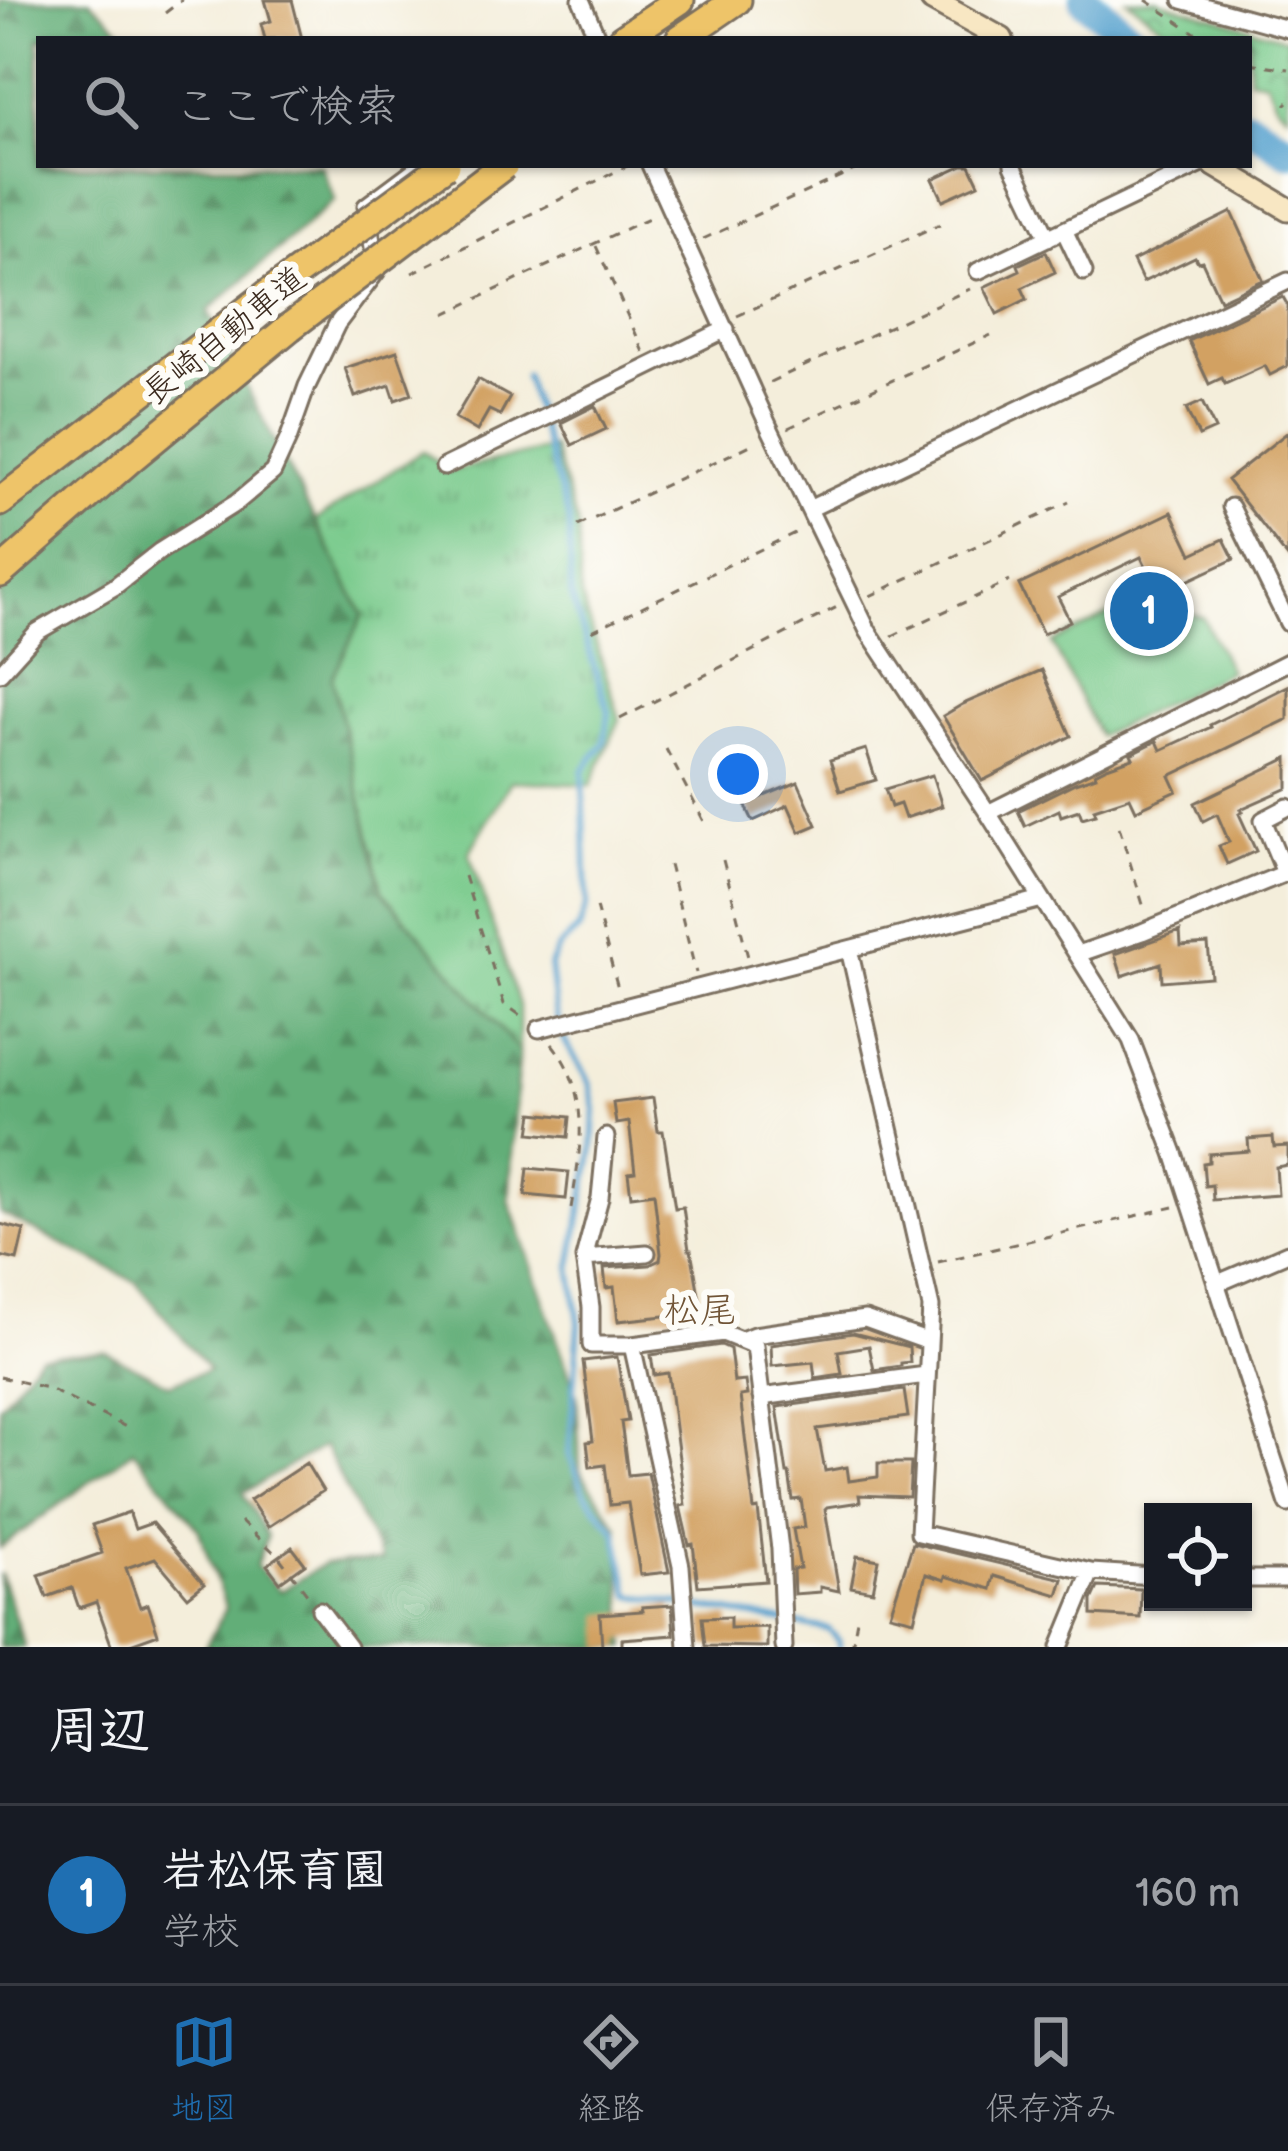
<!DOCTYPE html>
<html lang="ja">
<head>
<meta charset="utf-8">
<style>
	body { margin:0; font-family:"Balsamiq Sans","Klee One",sans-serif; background:#242831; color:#f1f3f6 }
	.controls { position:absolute; right:36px; bottom:36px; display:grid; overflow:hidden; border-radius:0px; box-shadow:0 3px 9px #0004 }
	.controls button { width:108px; height:108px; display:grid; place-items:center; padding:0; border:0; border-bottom:3px solid #363941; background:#171b24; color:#f1f3f6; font:60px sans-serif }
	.you { position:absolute; left:738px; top:774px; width:42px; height:42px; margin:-30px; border:9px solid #fff; border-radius:50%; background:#1a73e8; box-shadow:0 0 0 18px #1a73e833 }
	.badge { display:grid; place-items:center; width:78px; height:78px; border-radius:50%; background:#1f6fb2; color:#fff; font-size:39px; font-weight:700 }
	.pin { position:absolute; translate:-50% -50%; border:6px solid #fff; box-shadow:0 3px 12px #0006 }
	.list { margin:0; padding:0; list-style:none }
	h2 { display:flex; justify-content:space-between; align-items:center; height:156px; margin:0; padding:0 48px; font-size:51px }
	h2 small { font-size:39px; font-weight:400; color:#9ea1a6 }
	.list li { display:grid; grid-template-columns:78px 1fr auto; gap:36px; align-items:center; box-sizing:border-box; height:180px; padding:0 48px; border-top:3px solid #363941 }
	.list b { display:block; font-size:45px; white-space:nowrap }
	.list p { margin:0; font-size:39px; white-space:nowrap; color:#9ea1a6 }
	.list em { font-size:39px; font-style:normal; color:#9ea1a6 }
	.icon { flex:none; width:66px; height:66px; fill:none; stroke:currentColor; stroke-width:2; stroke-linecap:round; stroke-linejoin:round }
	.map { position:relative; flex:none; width:1288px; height:1647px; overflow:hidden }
	.search { position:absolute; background:#171b24; box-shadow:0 3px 9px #0004; left:36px; right:36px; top:36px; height:132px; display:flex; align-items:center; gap:30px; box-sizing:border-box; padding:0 42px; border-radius:0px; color:#9ea1a6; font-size:45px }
	.sheet { height:336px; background:#171b24 }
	nav { display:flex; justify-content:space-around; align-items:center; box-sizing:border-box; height:168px; border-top:3px solid #363941; background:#171b24; font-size:33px; color:#9ea1a6 }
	nav a { display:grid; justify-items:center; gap:6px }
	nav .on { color:#1f6fb2 }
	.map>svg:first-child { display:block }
	.grass { fill:url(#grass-tufts); stroke:#5a7a55; stroke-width:3 }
	.forest { fill:url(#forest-firs); stroke:#4e6c4b; stroke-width:3; fill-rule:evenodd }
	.park { fill:url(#park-crowns); stroke:#5a7a55; stroke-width:3 }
	.pitch { fill:#79ca8c; stroke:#5a7a55; stroke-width:3 }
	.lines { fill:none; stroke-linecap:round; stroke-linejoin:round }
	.stream { stroke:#57a2cf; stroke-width:6 }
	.river { stroke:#57a2cf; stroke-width:33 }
	.building { fill:#d2a162 }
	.minor-casing { stroke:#7c6f60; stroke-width:21 }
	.secondary-casing { stroke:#7c6f60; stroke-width:27 }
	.motorway-casing { stroke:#7c6f60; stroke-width:33 }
	.path { stroke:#7c6f60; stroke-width:3; stroke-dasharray:9 9; stroke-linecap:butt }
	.minor { stroke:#fff; stroke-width:15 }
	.secondary { stroke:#f8e7c3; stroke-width:21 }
	.motorway { stroke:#eec469; stroke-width:27 }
	.motorway-bridge-casing { stroke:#7c6f60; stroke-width:33; stroke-linecap:butt }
	.motorway-bridge { stroke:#eec469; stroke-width:27 }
	.labels { text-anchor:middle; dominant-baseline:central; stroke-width:12; stroke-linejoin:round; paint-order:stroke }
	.street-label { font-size:33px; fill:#3b2a1e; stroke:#fdfcf7 }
	.neighbourhood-label { font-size:36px; fill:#705436; stroke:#fdfcf7 }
</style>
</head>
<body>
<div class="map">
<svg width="1288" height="1647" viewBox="0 0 1288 1647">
	<defs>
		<pattern id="grass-tufts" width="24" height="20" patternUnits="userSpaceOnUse" patternTransform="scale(3)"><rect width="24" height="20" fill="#79ca8c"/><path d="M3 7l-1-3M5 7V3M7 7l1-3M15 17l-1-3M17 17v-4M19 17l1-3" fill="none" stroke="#64a472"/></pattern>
		<pattern id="forest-firs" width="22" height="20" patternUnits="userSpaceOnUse" patternTransform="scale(3)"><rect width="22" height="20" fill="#62ae78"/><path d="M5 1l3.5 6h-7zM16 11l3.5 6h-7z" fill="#528e62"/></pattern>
		<pattern id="park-crowns" width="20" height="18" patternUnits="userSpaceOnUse" patternTransform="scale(3)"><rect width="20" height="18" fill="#79ca8c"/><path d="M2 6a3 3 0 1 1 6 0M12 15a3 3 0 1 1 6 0" fill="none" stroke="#64a472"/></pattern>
	</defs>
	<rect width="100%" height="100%" fill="#fdfcf7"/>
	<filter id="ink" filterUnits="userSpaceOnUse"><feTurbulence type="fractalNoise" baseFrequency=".00833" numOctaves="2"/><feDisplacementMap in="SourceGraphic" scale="24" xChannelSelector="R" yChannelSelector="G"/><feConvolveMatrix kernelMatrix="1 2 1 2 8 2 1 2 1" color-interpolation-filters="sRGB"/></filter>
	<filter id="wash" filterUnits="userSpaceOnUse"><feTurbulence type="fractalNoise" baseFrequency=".004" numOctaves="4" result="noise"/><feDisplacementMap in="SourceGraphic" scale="48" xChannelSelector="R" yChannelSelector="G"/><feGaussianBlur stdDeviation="2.7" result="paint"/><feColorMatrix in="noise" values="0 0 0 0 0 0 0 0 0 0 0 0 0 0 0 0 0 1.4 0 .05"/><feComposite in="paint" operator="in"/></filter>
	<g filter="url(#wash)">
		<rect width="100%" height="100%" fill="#f4eedb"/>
		<path class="grass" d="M553 448 578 526 581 595 620 719 591 785 511 781 469 853 519 1005V1051L382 891 332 678 363 614 315 521 423 451 450 471Z"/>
		<path class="forest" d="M0 0H90L131 39H39V165H321L335 200 208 311 363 615 332 678 382 891 519 1051 509 1200 577 1396 580 1471 618 1526 626 1647H205L226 1608 198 1528 133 1450 0 1548V1405L40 1355 105 1351 169 1384 209 1370 136 1282 0 1213ZM324 1446 382 1561 324 1564 280 1591 256 1566 267 1536 243 1493Z
			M0 1573 25 1647H0Z"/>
		<path class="park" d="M1127 0H1157L1288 39V114L1277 105 1266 81 1249 78V39H1180Z"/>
		<path class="pitch" d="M1141 599 1203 617 1230 671 1099 736 1052 643Z"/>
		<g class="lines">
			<path class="stream" d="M525 375 569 519 571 595 609 712 604 743 583 771 587 904 579 929 558 948 550 965 555 1010 562 1036 590 1084 595 1109 593 1149 571 1266 579 1323 569 1454 585 1494 616 1531 630 1595 828 1629 839 1641V1647"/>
			<path class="river" d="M1086 0 1132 39
				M1249 125 1288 150"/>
		</g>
		<g id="blocks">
			<path class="building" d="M265 0H292L302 39H265L261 24 271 21Z
				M963 165H970L979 184 943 200 933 179Z
				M1232 212 1263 280 1220 300 1202 261 1198 262 1195 257 1143 282 1133 261Z
				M1046 252 1055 272 1022 288 1027 299 997 314 984 287 1020 270 1018 265Z
				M1283 297 1288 306V366L1270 375 1265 366 1225 384 1222 378 1209 384 1189 341Z
				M397 351 412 394 395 400 390 385 355 397 345 368Z
				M478 379 510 397 500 415 489 410 477 431 455 418Z
				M1202 402 1215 429 1199 436 1186 409Z
				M595 406 606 429 572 445 561 423Z
				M1288 432V558L1227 480Z
				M1172 512 1192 554 1224 539 1234 559 1159 594 1141 557 1058 597 1070 621 1043 634 1019 585Z
				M1042 670 1071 736 982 781 943 716 963 704Z
				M1288 686V719L1170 776 1177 791 1136 810 1130 797 1094 809 1096 814 1082 818 1079 810 1061 816 1059 810 1025 826 1018 811 1075 783 1096 776 1095 773 1107 767 1133 758 1131 754 1157 741 1161 750 1211 727 1210 725Z
				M866 749 876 780 840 791 830 760Z
				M1288 758V788L1241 809 1243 812 1239 814 1256 851 1227 864 1219 846 1229 842 1217 814 1203 821 1195 803Z
				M932 775 942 806 905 818 900 804 891 807 885 789Z
				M798 782 817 825 800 832 788 805 753 821 745 804Z
				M1180 931 1181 946 1208 944 1211 977 1162 981 1161 963 1122 976 1115 954Z
				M653 1098 658 1131H663L675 1208 683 1207 689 1250H691L702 1312 618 1321 614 1287 606 1288 604 1268 649 1265 660 1260 661 1254 654 1193 631 1196 628 1173 635 1172 629 1122 616 1124 613 1103Z
				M533 1113 570 1117 568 1137 530 1133Z
				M1273 1137 1274 1147 1288 1146V1165L1276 1167 1278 1195 1213 1200 1212 1185 1205 1186 1203 1163 1209 1162V1154L1249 1151 1248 1139Z
				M528 1168 569 1172 566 1199 525 1195Z
				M0 1224 24 1230 17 1260 0 1256Z
				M853 1333 909 1347 910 1362 901 1363V1366L874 1370 869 1346 838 1351 842 1374 815 1378 813 1362 772 1366 771 1345Z
				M721 1345 730 1349 734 1382 745 1381 747 1395 740 1396 754 1510 758 1509 766 1581 698 1586 693 1544 689 1545 680 1506 685 1505 668 1373 654 1375 651 1355Z
				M617 1357 628 1421 621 1422 628 1475 648 1473 669 1572 640 1575 628 1503 610 1505 605 1465 590 1467 587 1442 593 1441 583 1361Z
				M904 1390 908 1417 817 1429 825 1471 847 1467 849 1481 878 1477V1463H911L909 1497 859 1495 860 1502 827 1507 825 1509 839 1591 820 1587V1592L794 1594 793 1569 800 1568 793 1529 805 1527 801 1499 793 1500 789 1473H787L777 1407Z
				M306 1463 323 1491 268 1527 250 1500Z
				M129 1512 135 1529 152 1523 204 1584 188 1597 155 1558 126 1568 140 1607 148 1604 158 1634 122 1647H112L96 1602 79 1608 72 1588 47 1597 39 1575 102 1553 92 1525Z
				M913 1543 1063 1579 1058 1595 994 1576 991 1589 946 1576 945 1580 926 1574 914 1620 890 1614Z
				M292 1547 305 1564 280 1582 267 1565Z
				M857 1556 879 1560 873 1591 851 1587Z
				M1098 1587 1141 1589 1140 1618 1092 1615V1600Z
				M672 1605 674 1635 622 1639V1647H602L600 1614 643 1611 642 1607Z
				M730 1617V1628L767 1627V1647L705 1646 702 1618Z"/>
		</g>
	</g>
	<g filter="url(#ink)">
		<use href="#blocks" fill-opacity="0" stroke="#7c6f60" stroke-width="3"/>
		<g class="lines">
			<g class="minor-casing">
				<path id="minor" d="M581 0 598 39
					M1182 0 1288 29
					M650 165 770 429 868 631 988 813 1131 1040 1174 1153 1288 1504
					M1013 165 1048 238
					M1064 230 1084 272
					M978 271 1200 165
					M444 467 726 329
					M1231 507 1288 623
					M809 509 1288 281
					M0 673 37 632 114 587 160 551 236 503 273 472 289 437 307 386 337 324 377 271 366 206 421 165
					M988 813 1288 662
					M1285 873 1263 820 1288 807
					M849 949 931 1307 919 1533 1091 1572 1153 1576
					M1078 954 1142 932 1288 872
					M539 1029 1042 899
					M606 1137 600 1198 584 1258 591 1307V1345H632
					M584 1258 647 1253
					M1216 1284 1288 1253
					M744 1339 754 1335 865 1319 929 1342
					M761 1397 926 1375
					M1243 1579H1288
					M320 1610 348 1647
					M687 1647 681 1566 632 1345 723 1333 755 1346 780 1549 784 1647
					M1060 1647 1091 1572"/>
			</g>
			<g class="secondary-casing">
				<path id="secondary" d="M932 0 1002 39
					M1214 165 1288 209"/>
			</g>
			<g class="motorway-casing">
				<path id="motorway" d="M622 39 680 0
					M680 39 737 0
					M0 502 267 295
					M0 573 130 459 290 327"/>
			</g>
			<path class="path" d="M1146 0 1204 39
				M165 13 182 0
				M1249 63 1288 69
				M1285 105 1288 102
				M703 239 865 165
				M596 246 644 352
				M412 273 629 165
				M445 314 655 215
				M737 316 940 224
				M770 382 970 289
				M788 428 991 335
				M578 526 757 442
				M870 596 1069 502
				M592 631 801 530
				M892 636 1010 581
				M620 719 839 606
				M666 749 707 827
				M1119 827 1145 911
				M723 860 748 957
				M669 865 696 973
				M464 876 504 1004 523 1017
				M596 907 619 992
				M552 1044C593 1095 580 1154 570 1214
				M938 1262 1174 1207
				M0 1377 47 1388 130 1429
				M240 1521 279 1557 311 1599
				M852 1647 857 1619"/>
			<use href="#minor" class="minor"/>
			<use href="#secondary" class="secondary"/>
			<use href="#motorway" class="motorway"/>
			<g class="motorway-bridge-casing">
				<path id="motorway-bridge" d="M267 295 445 165
					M290 327 504 165"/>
			</g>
			<use href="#motorway-bridge" class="motorway-bridge"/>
		</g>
	</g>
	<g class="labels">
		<g class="street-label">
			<text transform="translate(225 336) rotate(-39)">長崎自動車道</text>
		</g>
		<g class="neighbourhood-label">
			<text x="700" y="1311">松尾</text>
		</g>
	</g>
</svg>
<div class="controls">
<button><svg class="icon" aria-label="locate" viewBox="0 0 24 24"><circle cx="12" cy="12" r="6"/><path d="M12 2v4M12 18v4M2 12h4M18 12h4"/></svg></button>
</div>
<div class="you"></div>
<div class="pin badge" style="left:1149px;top:611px">1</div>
<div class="search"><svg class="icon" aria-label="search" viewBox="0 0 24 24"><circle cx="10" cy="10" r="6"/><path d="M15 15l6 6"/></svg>ここで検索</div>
</div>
<section class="sheet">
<h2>周辺<small></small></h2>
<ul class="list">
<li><span class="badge">1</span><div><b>岩松保育園</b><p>学校</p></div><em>160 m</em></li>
</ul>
</section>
<nav>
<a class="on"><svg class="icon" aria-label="map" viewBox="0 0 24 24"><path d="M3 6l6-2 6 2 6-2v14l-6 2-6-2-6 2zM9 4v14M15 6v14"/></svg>地図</a>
<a><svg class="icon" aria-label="directions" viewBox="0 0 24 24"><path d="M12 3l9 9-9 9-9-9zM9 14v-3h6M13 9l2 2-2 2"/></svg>経路</a>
<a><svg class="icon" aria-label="saved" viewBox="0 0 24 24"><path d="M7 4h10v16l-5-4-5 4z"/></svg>保存済み</a>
</nav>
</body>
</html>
